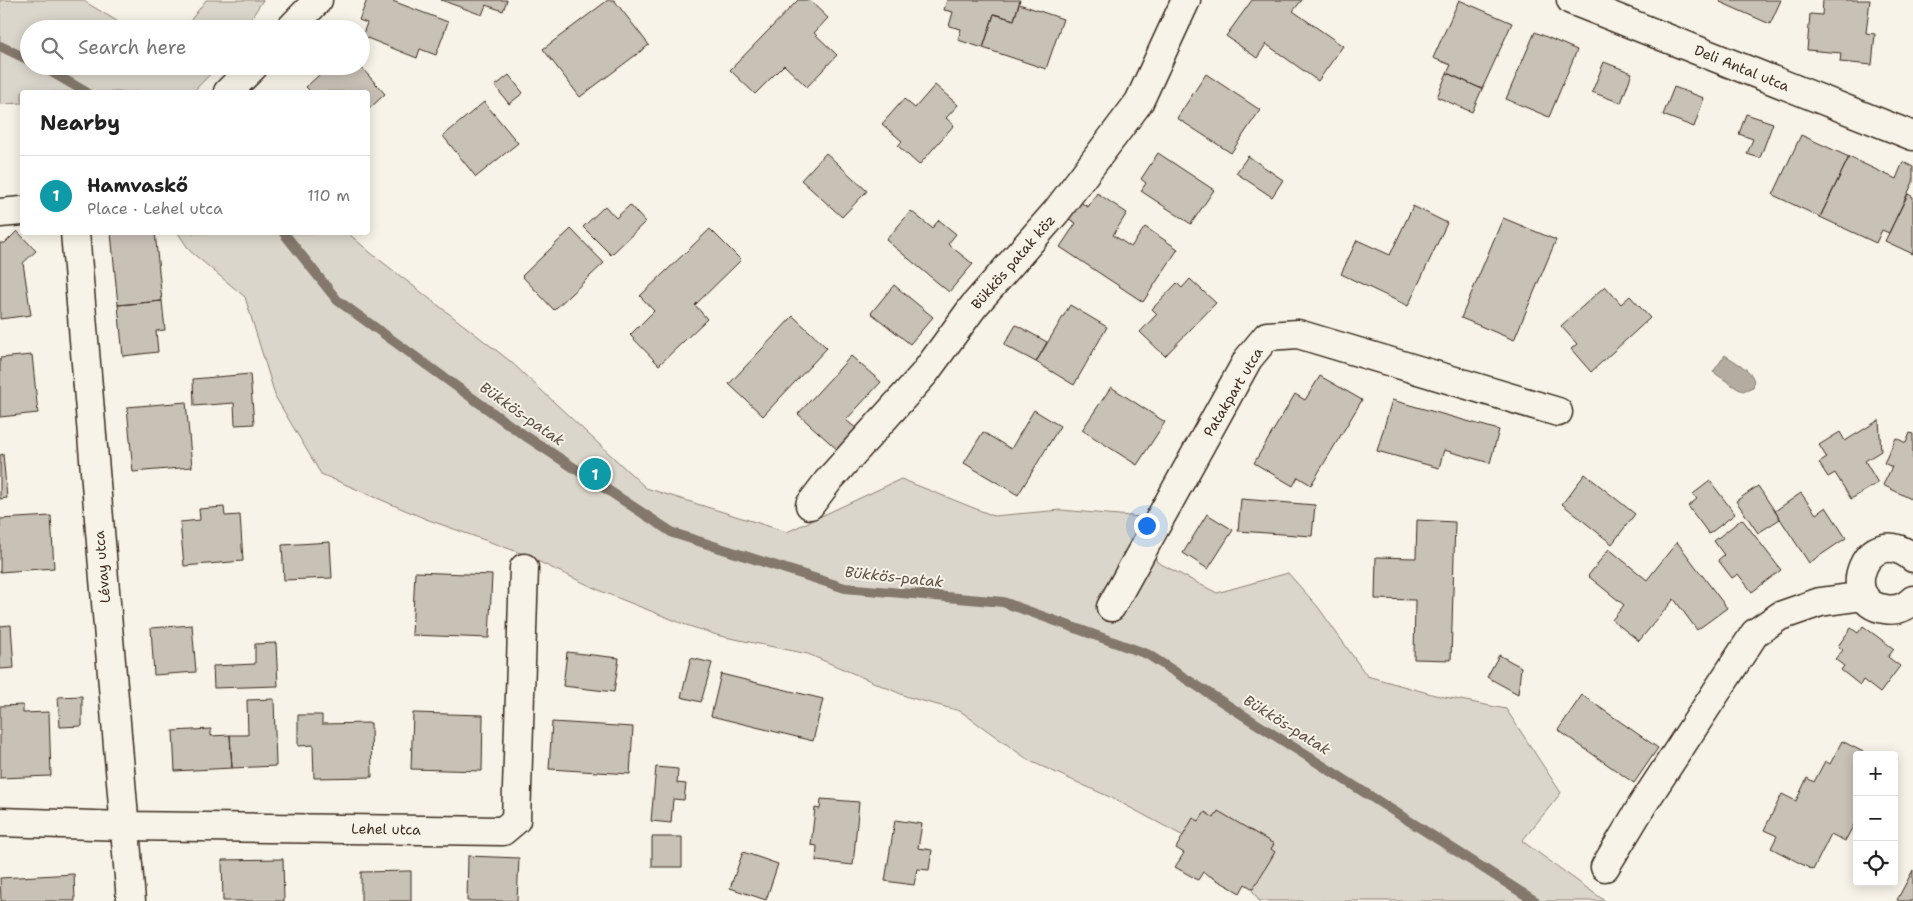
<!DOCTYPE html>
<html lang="en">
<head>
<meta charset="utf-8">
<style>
	body { margin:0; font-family:"Shantell Sans",sans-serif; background:#f6f6f6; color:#222 }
	.controls { position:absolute; right:15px; bottom:15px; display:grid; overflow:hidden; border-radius:5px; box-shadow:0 2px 12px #0003 }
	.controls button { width:45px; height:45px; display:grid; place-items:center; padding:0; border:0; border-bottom:1px solid #e0e0e0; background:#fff; color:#222; font:25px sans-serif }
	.you { position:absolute; left:1146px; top:525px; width:18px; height:18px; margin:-12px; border:4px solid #fff; border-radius:50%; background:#1a73e8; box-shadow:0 0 0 8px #1a73e833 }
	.badge { display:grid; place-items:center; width:32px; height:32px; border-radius:50%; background:#d93025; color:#fff; font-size:16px; font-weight:700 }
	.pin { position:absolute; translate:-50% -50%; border:2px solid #fff; box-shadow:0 1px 5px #0006 }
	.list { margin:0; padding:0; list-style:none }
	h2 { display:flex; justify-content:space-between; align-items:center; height:65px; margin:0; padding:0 20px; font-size:21px }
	h2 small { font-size:16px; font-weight:400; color:#767676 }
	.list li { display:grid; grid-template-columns:32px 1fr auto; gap:15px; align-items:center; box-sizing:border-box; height:80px; padding:0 20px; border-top:1px solid #e0e0e0 }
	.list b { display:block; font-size:19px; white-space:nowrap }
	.list p { margin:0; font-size:16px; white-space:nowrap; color:#767676 }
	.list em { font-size:16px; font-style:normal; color:#767676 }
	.icon { flex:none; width:28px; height:28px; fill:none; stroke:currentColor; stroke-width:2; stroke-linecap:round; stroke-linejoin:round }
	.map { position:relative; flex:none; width:1913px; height:901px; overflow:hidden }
	.search { position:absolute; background:#fff; box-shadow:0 2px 12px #0003; left:20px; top:20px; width:350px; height:55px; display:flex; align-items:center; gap:12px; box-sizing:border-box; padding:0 18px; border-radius:28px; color:#767676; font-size:19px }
	.panel { position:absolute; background:#fff; box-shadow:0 2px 12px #0003; left:20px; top:90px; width:350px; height:145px; border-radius:5px }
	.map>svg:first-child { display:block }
	.green { fill:#dbd6cb; stroke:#8b8074 }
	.water { fill:#b4aca0; stroke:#84786c }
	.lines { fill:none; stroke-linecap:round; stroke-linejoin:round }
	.stream { stroke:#84786c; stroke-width:10 }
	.building { fill:#c8c1b6; stroke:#3b2a1e }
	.minor-casing { stroke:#3b2a1e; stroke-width:31 }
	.minor { stroke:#f7f3e8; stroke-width:28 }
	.labels { text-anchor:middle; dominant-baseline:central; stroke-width:4; stroke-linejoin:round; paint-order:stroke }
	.street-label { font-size:14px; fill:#3b2a1e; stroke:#f7f3e8 }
	.water-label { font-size:15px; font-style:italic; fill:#5f5145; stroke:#f7f3e8 }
</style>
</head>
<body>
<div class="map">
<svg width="1913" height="901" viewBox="0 0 1913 901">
	<rect width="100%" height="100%" fill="#f7f3e8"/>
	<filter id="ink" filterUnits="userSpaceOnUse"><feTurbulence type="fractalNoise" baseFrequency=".02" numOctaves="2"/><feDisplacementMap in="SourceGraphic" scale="10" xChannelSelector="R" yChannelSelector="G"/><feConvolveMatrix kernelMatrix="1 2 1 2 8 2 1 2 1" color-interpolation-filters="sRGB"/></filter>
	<g filter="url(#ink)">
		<path class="green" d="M0 0H82L130 29H29V66H218L193 92H22V103L0 104Z
			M206 0H263L244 29H184Z
			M178 233H348L372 254 510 361 646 488 787 532 901 479 994 516 1061 510 1142 517 1157 562 1217 593 1288 573 1318 607 1367 676 1435 695 1506 709 1561 793 1522 841 1605 901H1259L1236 864 1112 798 1030 761 960 711 908 697 808 654 720 636 686 625 603 592 518 552 426 519 321 474 276 398 245 297 190 251Z"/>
		<path class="water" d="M1725 355C1736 363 1758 372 1753 387L1743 391 1738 389 1713 372Z"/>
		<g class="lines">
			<path class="stream" d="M0 46 29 60
				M41 66 86 92
				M283 232 337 300 518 431 673 533 845 588 1003 602 1147 654 1535 901"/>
		</g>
		<path class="building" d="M367 0H390L448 22 436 55 420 49 417 58 362 36 367 23 359 20Z
			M441 0H507L503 11 486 5 482 15Z
			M608 0H614L649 45 580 97 543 49Z
			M798 0H809L828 18 814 33 837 55 807 87 784 65 755 94 730 70Z
			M947 0H1020L1014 20 994 14 983 48 958 40 961 29 949 26 953 12 944 10Z
			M1252 0H1302L1293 11 1343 46 1318 81 1266 44 1257 58 1226 36Z
			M1459 0 1512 23 1482 89 1447 73 1451 65 1433 58Z
			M1721 0H1781L1770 24 1720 2Z
			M1823 0H1870L1866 33 1875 34 1872 65 1840 62 1841 53 1807 50 1810 14 1822 15Z
			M1019 4 1063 19 1046 69 983 48 994 14 1014 20Z
			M1535 32 1577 50 1549 117 1506 99Z
			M1604 62 1632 73 1621 103 1592 92Z
			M329 66H360L385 94 368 110V92H311L306 87Z
			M1447 73 1482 89 1472 112 1437 97Z
			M1206 74 1260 110 1231 153 1177 118Z
			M509 75 523 93 509 104 495 86Z
			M935 85 958 105 946 118 954 125 919 165 898 146 902 141 882 124 904 99 915 108Z
			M1674 87 1704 98 1694 127 1663 115Z
			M484 102 518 143 476 177 443 136Z
			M1746 114 1773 123 1760 158 1747 154 1753 139 1739 134Z
			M1801 135 1849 157 1820 217 1773 195Z
			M826 153 867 191 842 217 801 180Z
			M1158 153 1214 190 1191 224 1141 191 1146 183 1141 179Z
			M1248 156 1283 180 1272 197 1236 173Z
			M1849 157 1896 179 1903 162 1913 167V182L1889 233 1882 230 1876 243 1820 217Z
			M1097 193 1127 213 1113 235 1131 247 1145 227 1178 249 1143 302 1060 247 1076 223 1069 219 1080 202 1088 207Z
			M1908 194 1913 197V254L1885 241Z
			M630 205 645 222 611 255 583 227 605 206 616 218Z
			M1413 206 1447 223 1408 306 1341 274 1357 240 1390 255Z
			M911 211 932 228 939 220 956 234 948 244 973 264 949 292 886 240Z
			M1503 218 1556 240 1514 340 1461 318Z
			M571 229 604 263 554 310 522 276Z
			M710 229 741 260 695 305 707 319 659 365 630 335 654 311 640 296Z
			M17 231 36 251 23 263 31 315 0 319V243H5Z
			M155 232 162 301 118 305 111 233Z
			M1190 279 1216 303 1165 356 1140 332 1157 314 1152 309 1177 283 1182 288Z
			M894 285 933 317 910 344 871 313Z
			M1605 286 1621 304 1630 296 1650 318 1591 372 1571 349 1577 344 1561 326Z
			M162 301 165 330 156 331 158 352 123 356 118 305Z
			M1070 305 1107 327 1074 385 1036 362Z
			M793 316 827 348 763 416 729 384Z
			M1016 325 1047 342 1036 362 1004 345Z
			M32 355 38 413 0 417V358Z
			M851 356 881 382 846 420 858 430 839 451 798 414Z
			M250 374 254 424 235 425 234 403 194 406 193 379Z
			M1320 376 1362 400 1311 485 1298 477 1293 486 1254 463 1295 394 1305 400Z
			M1111 387 1165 422 1137 465 1082 430Z
			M1392 400 1499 430 1490 463 1444 450 1439 468 1377 451Z
			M186 402 192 467 133 472 127 407Z
			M1034 410 1060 426 1018 495 964 463 983 432 1011 449Z
			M1879 420 1881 451 1865 461 1878 483 1851 499 1835 473 1828 477 1819 463 1827 458 1819 445 1840 432 1845 441Z
			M1910 433 1913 434V500L1883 485 1892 467 1884 463 1896 438 1906 443Z
			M3 454 7 498 0 499V455Z
			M1585 474 1635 514 1612 544 1562 504Z
			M1710 481 1735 514 1709 534 1688 506 1697 499 1693 494Z
			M1758 486 1780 519 1758 533 1736 501Z
			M1801 493 1816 514 1826 507 1846 538 1809 563 1775 511Z
			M1241 499 1315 505 1312 536 1238 531Z
			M224 507 225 516 240 515 243 561 184 566 180 522 200 520 199 509Z
			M1207 514 1233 530 1208 569 1183 553Z
			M51 516 54 568 0 572V519Z
			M1742 519 1781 570 1752 592 1738 574 1732 578 1718 560 1724 555 1714 541Z
			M1417 520 1455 522 1451 660 1414 659 1415 600 1375 599 1376 557 1416 558Z
			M330 542 332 578 284 580 282 545Z
			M1677 542 1727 608 1697 630 1674 599 1639 641 1612 620 1624 605 1588 576 1609 549 1647 580Z
			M415 572 492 575 489 638 412 635Z
			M11 625 14 668 0 669V626Z
			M192 625 196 672 154 675 151 628Z
			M1863 626 1894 649 1888 657 1900 666 1880 693 1863 680 1860 685 1841 670 1844 666 1835 659 1843 650 1838 646 1851 628 1858 633Z
			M276 643 278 686 214 688 213 666 255 664V644Z
			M567 652 619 658 614 692 563 686Z
			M1499 655 1521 667 1518 694 1487 677Z
			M691 658 712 663 701 702 681 697Z
			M721 674 823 699 813 741 711 716Z
			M1582 695 1658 748 1634 783 1558 730Z
			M82 696V726L60 727 58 697Z
			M274 699 276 766 232 768 230 735H248L247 700Z
			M23 705V713L49 712 51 776 0 778V706Z
			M413 713 483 715 482 771 411 769Z
			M298 715H322V724L371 723 372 777 314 778 313 745 298 746Z
			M552 722 633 727 630 774 549 769Z
			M211 729V736L230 735 232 768 175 771 173 731Z
			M1842 741 1869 755H1857V819L1845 841 1831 834 1813 870 1771 848 1777 836 1764 830 1782 794 1796 801 1807 778 1814 782 1825 761 1830 764Z
			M656 767 678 769 677 783 686 784 684 800 673 799 671 823 651 821Z
			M821 799 859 802 853 865 816 861 817 846 811 845 815 808 820 809Z
			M1218 811 1274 844 1271 849 1275 852 1253 889 1245 884 1240 893 1203 872 1198 880 1175 867 1184 853 1176 848 1193 818 1199 821 1205 812 1214 818Z
			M895 820 922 824 918 848 932 850 929 870 917 869 914 885 885 881Z
			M652 837H682V867H652Z
			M743 852 778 864 766 900 730 888Z
			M468 856 519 858 517 901H467Z
			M283 859 284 901H223L222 860Z
			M1913 870V901H1899L1897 900Z
			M411 871V901H361V872Z
			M74 874 75 901H1L0 878Z"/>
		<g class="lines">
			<g class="minor-casing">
				<path id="minor" d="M1571 0 1913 136
					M290 29 318 0
					M228 92 254 66
					M0 213 22 211
					M75 232 131 901
					M810 505 828 481 924 374 973 307 1056 212 1139 102 1186 0
					M1913 558C1866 519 1836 603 1885 609 1895 611 1905 608 1913 600
					M1111 607 1248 359 1267 336 1298 334 1558 412
					M0 822 124 826 503 831 516 820 524 568
					M1605 867 1643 804 1755 633 1780 616 1820 602 1864 596"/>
			</g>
			<use href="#minor" class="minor"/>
		</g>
	</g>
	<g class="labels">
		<g class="street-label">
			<text transform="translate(1742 68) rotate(22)">Deli Antal utca</text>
			<text transform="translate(1013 262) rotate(-49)">Bükkös patak köz</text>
			<text transform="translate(1233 392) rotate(-59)">Patakpart utca</text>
			<text transform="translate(102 567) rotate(-95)">Lévay utca</text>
			<text transform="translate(386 829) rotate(1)">Lehel utca</text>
		</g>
		<g class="water-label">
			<text transform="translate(522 414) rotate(35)">Bükkös-patak</text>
			<text transform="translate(894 577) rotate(6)">Bükkös-patak</text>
			<text transform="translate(1287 725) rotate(32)">Bükkös-patak</text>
		</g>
	</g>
</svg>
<div class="controls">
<button>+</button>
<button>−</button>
<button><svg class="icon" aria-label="locate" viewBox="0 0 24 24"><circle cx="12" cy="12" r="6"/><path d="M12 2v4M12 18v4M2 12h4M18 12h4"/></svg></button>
</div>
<div class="you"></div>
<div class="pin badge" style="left:595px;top:474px;background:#0f9aa8">1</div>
<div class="search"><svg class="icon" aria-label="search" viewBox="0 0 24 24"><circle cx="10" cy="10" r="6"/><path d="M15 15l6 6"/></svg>Search here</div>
<section class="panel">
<h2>Nearby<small></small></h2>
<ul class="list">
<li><span class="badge" style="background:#0f9aa8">1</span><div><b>Hamvaskő</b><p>Place · Lehel utca</p></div><em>110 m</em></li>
</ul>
</section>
</div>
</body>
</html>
